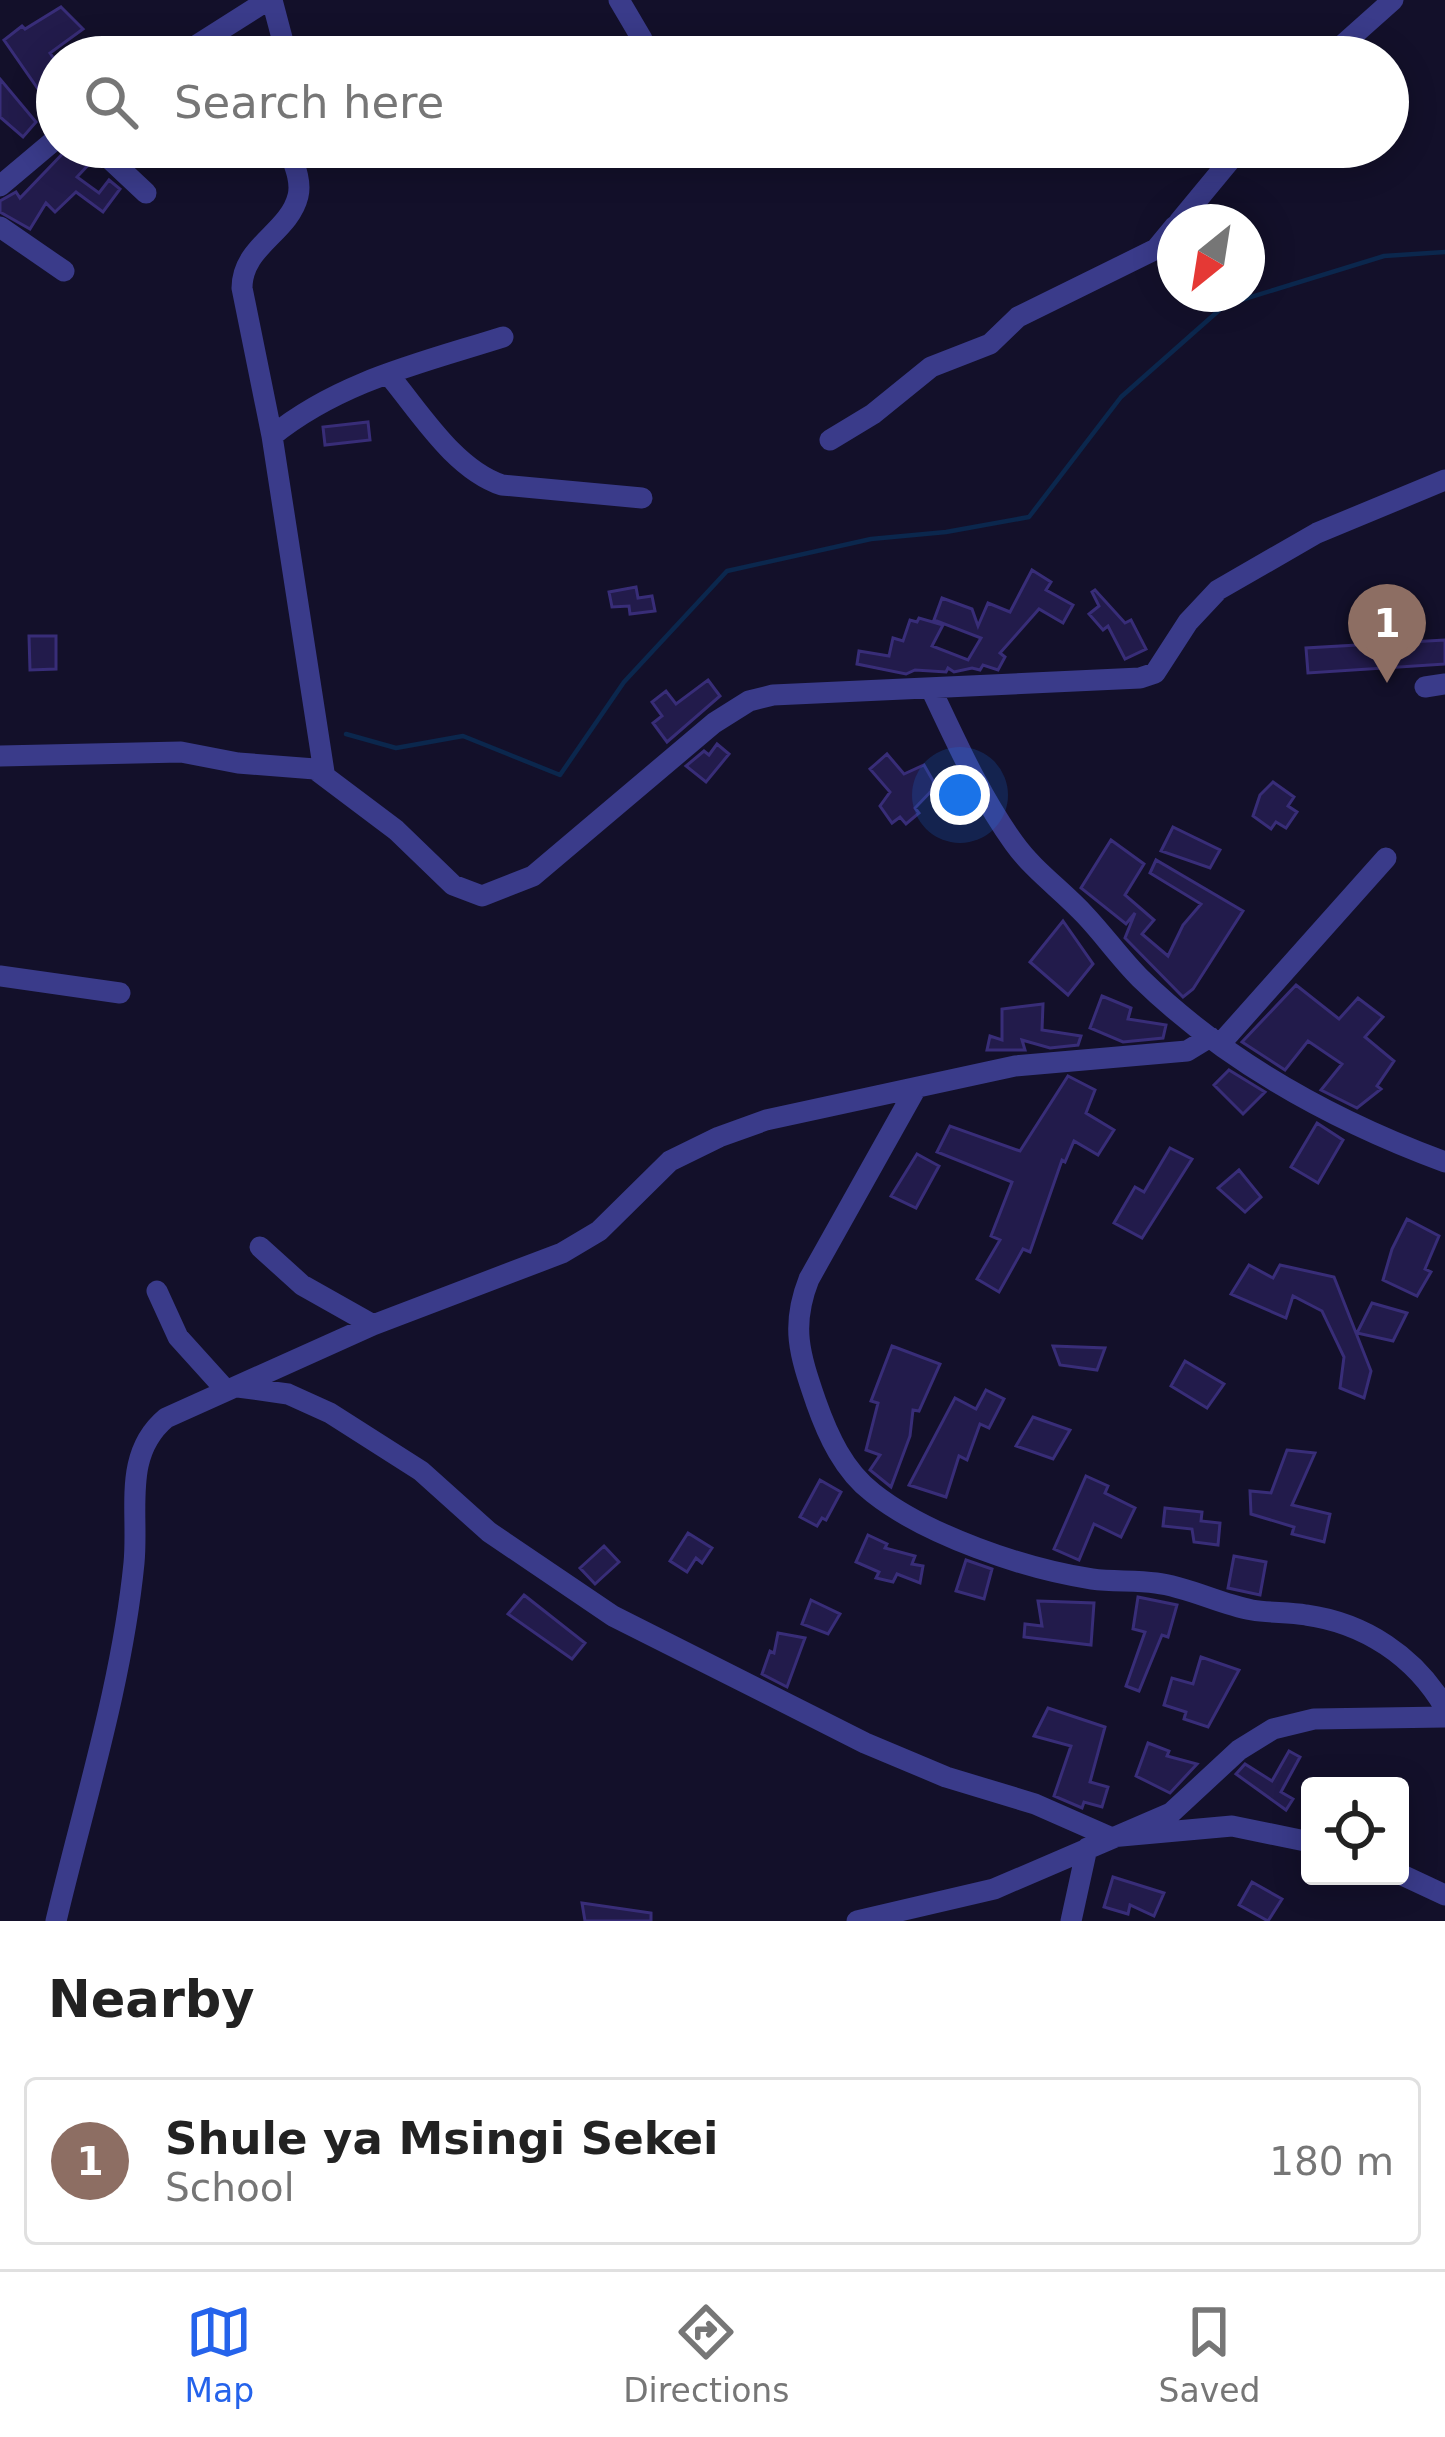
<!DOCTYPE html>
<html lang="en">
<head>
<meta charset="utf-8">
<style>
	body { margin:0; font-family:"DejaVu Sans",sans-serif; background:#f6f6f6; color:#222 }
	.controls { position:absolute; right:36px; bottom:36px; display:grid; overflow:hidden; border-radius:12px; box-shadow:0 6px 30px #0003 }
	.controls button { width:108px; height:108px; display:grid; place-items:center; padding:0; border:0; border-bottom:3px solid #e0e0e0; background:#fff; color:#222; font:60px sans-serif }
	.compass { position:absolute; left:1157px; top:204px; width:108px; height:108px; border-radius:50%; background:#fff; box-shadow:0 6px 30px #0003; rotate:210deg }
	.you { position:absolute; left:960px; top:795px; width:42px; height:42px; margin:-30px; border:9px solid #fff; border-radius:50%; background:#1a73e8; box-shadow:0 0 0 18px #1a73e833 }
	.badge { display:grid; place-items:center; width:78px; height:78px; border-radius:50%; background:#2563eb; color:#fff; font-size:39px; font-weight:700 }
	.pin { position:absolute; translate:-50% -99px; filter:drop-shadow(0 3px 6px #0008) }
	.pin::after { content:''; position:absolute; top:63px; width:42px; height:36px; background:inherit; clip-path:polygon(0 0,100% 0,50% 100%) }
	.list { margin:0; padding:0; list-style:none }
	h2 { display:flex; justify-content:space-between; align-items:center; height:156px; margin:0; padding:0 48px; font-size:51px }
	h2 small { font-size:39px; font-weight:400; color:#767676 }
	.list li { display:grid; grid-template-columns:78px 1fr auto; gap:36px; align-items:center; box-sizing:border-box; height:168px; margin:0 24px 24px; padding:0 24px; border:3px solid #e0e0e0; border-radius:12px }
	.list b { display:block; font-size:45px; white-space:nowrap }
	.list p { margin:0; font-size:39px; white-space:nowrap; color:#767676 }
	.list em { font-size:39px; font-style:normal; color:#767676 }
	.icon { flex:none; width:66px; height:66px; fill:none; stroke:currentColor; stroke-width:2; stroke-linecap:round; stroke-linejoin:round }
	.map { position:relative; flex:none; width:1445px; height:1921px; overflow:hidden }
	.search { position:absolute; background:#fff; box-shadow:0 6px 30px #0003; left:36px; right:36px; top:36px; height:132px; display:flex; align-items:center; gap:30px; box-sizing:border-box; padding:0 42px; border-radius:66px; color:#767676; font-size:45px }
	.sheet { height:348px; background:#fff }
	nav { display:flex; justify-content:space-around; align-items:center; box-sizing:border-box; height:168px; border-top:3px solid #e0e0e0; background:#fff; font-size:33px; color:#767676 }
	nav a { display:grid; justify-items:center; gap:6px }
	nav .on { color:#2563eb }
	.map>svg:first-child { display:block }
	.lines { fill:none; stroke-linecap:round; stroke-linejoin:round }
	.stream { stroke:#0b274d; stroke-width:4.5 }
	.building { fill:#221b4b; stroke:#382d78; stroke-width:3 }
	.minor { stroke:#3a3b8a; stroke-width:21 }
</style>
</head>
<body>
<div class="map">
<svg width="1445" height="1921" viewBox="0 0 1445 1921">
	<rect width="100%" height="100%" fill="#13102a"/>
	<g class="lines">
		<path class="stream" d="M346 734 396 748 463 736 560 775 624 682 727 571 871 539 946 532 1029 517 1121 397 1225 305 1384 256 1445 252"/>
	</g>
	<path class="building" d="M61 7 83 29 50 53 57 63V76L38 89 4 40 22 26 25 29Z
		M0 79 36 122 23 137 0 117Z
		M69 147H82L91 162 77 177 99 193 109 180 120 189 103 212 76 192 55 212 46 203 30 229 0 212V201L16 192 20 198Z
		M368 422 370 440 325 445 323 427Z
		M1032 570 1051 582 1046 590 1073 605 1063 623 1039 609 1000 653 1005 657 998 670 983 665 980 670 972 668 954 672 948 668 946 672 915 670 906 674 857 664 859 651 889 656 893 638 903 641 910 620 917 622 919 618 943 625 932 646 968 660 981 638 934 620 942 598 972 609 978 626 988 603 1010 612Z
		M636 587 638 598 652 596 655 611 630 614 629 606 612 607 609 592Z
		M1095 590 1125 623 1131 620 1146 649 1125 659 1108 626 1103 630 1089 614 1099 606 1092 592Z
		M29 636H56V669L30 670Z
		M1445 640V664L1308 673 1306 648Z
		M708 680 720 696 667 742 653 723 662 716 652 702 666 691 676 704Z
		M717 744 729 754 706 782 686 766 704 751 709 755Z
		M887 754 904 774 924 765 936 786 915 808 919 813 906 824 900 817 892 823 880 806 890 792 870 769Z
		M1273 782 1294 797 1288 806 1297 812 1286 828 1276 822 1271 829 1253 816 1260 795Z
		M1173 827 1220 850 1210 868 1161 851Z
		M1111 840 1144 864 1125 895 1154 920 1142 934 1168 956 1183 925 1201 904 1150 873 1156 860 1243 911 1193 989 1183 997 1125 938 1135 913 1126 924 1081 888Z
		M1063 921 1093 964 1068 995 1030 962Z
		M1296 985 1339 1019 1358 998 1383 1017 1365 1037 1394 1061 1377 1086 1381 1089 1357 1108 1321 1090 1342 1064 1308 1041 1285 1070 1242 1042Z
		M1102 996 1131 1008 1128 1019 1166 1025 1163 1038 1123 1042 1090 1028Z
		M1043 1004 1042 1030 1081 1036 1078 1045 1050 1048 1022 1040 1025 1050H987L990 1036 1002 1040V1009Z
		M1229 1070 1265 1092 1243 1114 1214 1085Z
		M1068 1076 1095 1090 1086 1113 1114 1130 1098 1155 1074 1141 1065 1162 1062 1160 1030 1252 1023 1249 999 1292 977 1279 1000 1240 991 1236 1012 1182 937 1152 950 1126 1020 1151Z
		M1317 1123 1343 1140 1318 1183 1291 1167Z
		M1170 1148 1192 1159 1142 1238 1114 1223 1135 1187 1144 1192Z
		M917 1154 939 1166 916 1208 891 1196Z
		M1239 1170 1261 1197 1245 1212 1218 1188Z
		M1407 1219 1439 1236 1425 1269 1431 1272 1417 1296 1383 1280 1392 1249Z
		M1249 1265 1273 1278 1280 1265 1334 1277 1371 1371 1364 1398 1340 1388 1344 1357 1322 1311 1293 1296 1286 1318 1231 1294Z
		M1372 1303 1407 1313 1393 1341 1357 1333Z
		M892 1346 940 1364 919 1411 913 1410 910 1436 891 1487 870 1470 880 1455 866 1450 878 1403 871 1401Z
		M1053 1346 1105 1348 1097 1370 1060 1365Z
		M1185 1361 1224 1384 1207 1408 1171 1386Z
		M986 1390 1004 1399 989 1428 980 1424 967 1460 959 1456 946 1497 909 1485 955 1398 976 1409Z
		M1033 1417 1070 1430 1053 1459 1016 1446Z
		M1287 1450 1315 1453 1292 1505 1330 1514 1324 1542 1292 1534 1294 1527 1251 1514 1250 1491 1271 1493Z
		M1086 1476 1108 1486 1105 1493 1135 1508 1121 1537 1094 1524 1079 1560 1054 1549Z
		M820 1480 841 1492 826 1520 822 1518 817 1526 800 1517Z
		M1165 1508 1202 1512 1201 1521 1220 1523 1218 1545 1194 1542 1192 1529 1163 1526Z
		M688 1533 712 1548 702 1563 696 1558 687 1572 670 1561Z
		M868 1535 887 1544 885 1548 915 1556 912 1564 923 1566 920 1583 897 1574 893 1582 876 1578 879 1572 856 1562Z
		M604 1546 619 1562 595 1584 580 1568Z
		M1234 1556 1266 1562 1260 1595 1228 1588Z
		M966 1560 992 1569 984 1599 956 1591Z
		M524 1595 585 1643 572 1659 508 1614Z
		M1138 1597 1177 1605 1168 1637 1162 1635 1139 1691 1126 1686 1145 1632 1133 1629Z
		M811 1600 840 1614 828 1634 802 1624Z
		M1038 1601 1094 1603 1091 1645 1024 1637 1025 1624 1042 1626Z
		M778 1633 805 1638 787 1687 762 1674 770 1651 774 1653Z
		M1201 1657 1239 1670 1208 1727 1184 1719 1186 1712 1164 1705 1172 1678 1193 1684Z
		M1048 1708 1105 1727 1090 1782 1108 1787 1102 1807 1084 1802 1082 1808 1054 1796 1071 1746 1034 1736Z
		M1148 1743 1169 1751 1167 1756 1197 1764 1170 1793 1136 1776Z
		M1289 1751 1300 1757 1281 1792 1293 1799 1286 1810 1236 1774 1245 1764 1272 1781Z
		M1113 1877 1164 1893 1154 1916 1130 1905 1128 1914 1104 1907Z
		M1252 1882 1282 1899 1268 1921 1239 1905Z
		M582 1903 651 1913V1921H585Z"/>
	<g class="lines">
		<path class="minor" d="M272 0 287 57
			M619 0 642 39
			M178 57 268 0
			M1329 57 1393 0
			M97 147 146 193
			M288 147C293 162 302 180 298 196 289 233 242 246 242 288L272 436 324 772
			M0 186 57 138
			M1179 222 1241 147
			M0 227 64 271
			M388 374C420 412 454 469 502 485L642 498
			M272 436C340 381 421 363 503 337
			M830 440 873 414 931 367 990 344 1018 317 1156 249 1175 226
			M1425 687 1445 684
			M931 689C956 741 980 796 1014 843 1034 871 1062 890 1085 915 1104 935 1120 958 1140 978 1225 1061 1334 1121 1445 1162
			M0 756 181 752 238 763 315 769 396 830 453 885 482 896 533 876 714 723 749 701 773 695 1140 678 1155 673 1188 622 1218 590 1317 533 1445 480
			M0 976 120 993
			M1221 1043 1386 858
			M916 1088 809 1279C790 1327 800 1355 816 1402 828 1436 844 1471 873 1493 926 1535 1025 1569 1092 1579 1113 1582 1135 1580 1156 1583 1189 1587 1219 1604 1252 1610 1270 1613 1288 1612 1306 1615 1364 1623 1415 1656 1445 1708
			M260 1247 302 1285 373 1325
			M157 1291 178 1337 225 1389
			M238 1387 288 1394 330 1413 421 1471 489 1532 613 1616 865 1743 946 1777 1035 1804 1110 1837 1232 1826 1310 1842
			M1400 1874 1445 1895
			M56 1921C84 1803 122 1684 134 1563 139 1511 122 1455 166 1418L373 1325 562 1253 599 1231 670 1161 719 1137 766 1120 1015 1066 1187 1051 1210 1037
			M857 1921 994 1889 1171 1813 1239 1750 1273 1729 1314 1719 1445 1717
			M1071 1921 1087 1848"/>
	</g>
</svg>
<div class="controls">
<button><svg class="icon" aria-label="locate" viewBox="0 0 24 24"><circle cx="12" cy="12" r="6"/><path d="M12 2v4M12 18v4M2 12h4M18 12h4"/></svg></button>
</div>
<svg class="compass" viewBox="-18 -18 36 36"><path d="M0-13l5 13h-10z" fill="#e53935"/><path d="M0 13l5-13h-10z" fill="#767676"/></svg>
<div class="you"></div>
<div class="pin badge" style="left:1387px;top:683px;background:#8d6e63">1</div>
<div class="search"><svg class="icon" aria-label="search" viewBox="0 0 24 24"><circle cx="10" cy="10" r="6"/><path d="M15 15l6 6"/></svg>Search here</div>
</div>
<section class="sheet">
<h2>Nearby<small></small></h2>
<ul class="list">
<li><span class="badge" style="background:#8d6e63">1</span><div><b>Shule ya Msingi Sekei</b><p>School</p></div><em>180 m</em></li>
</ul>
</section>
<nav>
<a class="on"><svg class="icon" aria-label="map" viewBox="0 0 24 24"><path d="M3 6l6-2 6 2 6-2v14l-6 2-6-2-6 2zM9 4v14M15 6v14"/></svg>Map</a>
<a><svg class="icon" aria-label="directions" viewBox="0 0 24 24"><path d="M12 3l9 9-9 9-9-9zM9 14v-3h6M13 9l2 2-2 2"/></svg>Directions</a>
<a><svg class="icon" aria-label="saved" viewBox="0 0 24 24"><path d="M7 4h10v16l-5-4-5 4z"/></svg>Saved</a>
</nav>
</body>
</html>
